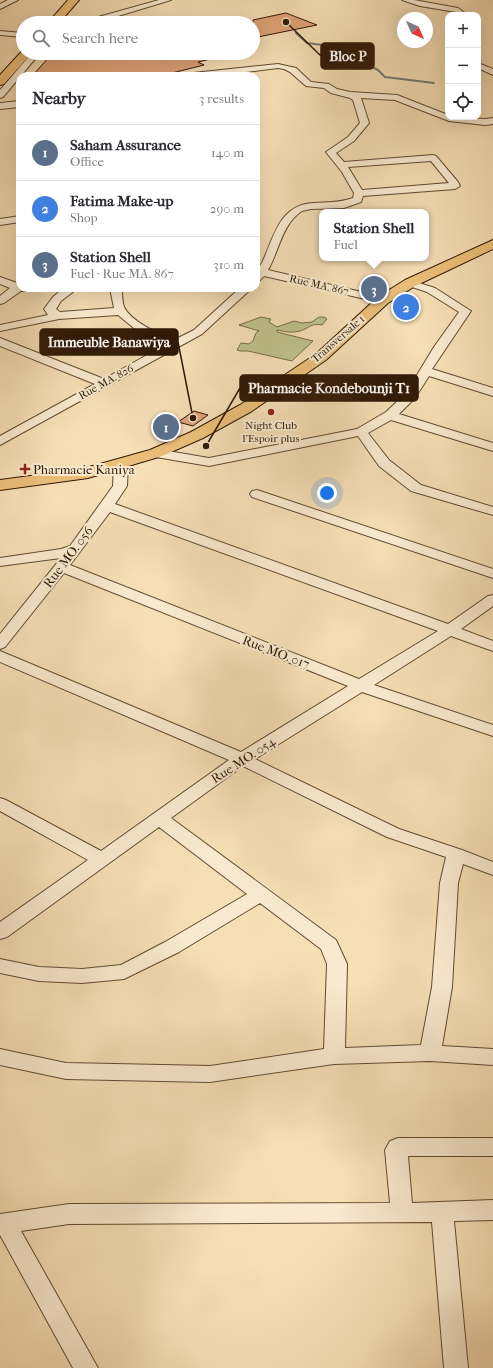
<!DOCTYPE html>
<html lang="en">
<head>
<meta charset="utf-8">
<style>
	body { margin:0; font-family:"IM FELL French Canon",serif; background:#f7f7f7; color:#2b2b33 }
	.controls { position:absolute; right:12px; top:12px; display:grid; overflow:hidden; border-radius:8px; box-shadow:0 4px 16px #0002 }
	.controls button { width:36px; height:36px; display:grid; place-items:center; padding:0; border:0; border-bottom:1px solid #e1e1e2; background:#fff; color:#2b2b33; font:20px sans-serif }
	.compass { position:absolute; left:397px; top:12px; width:36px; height:36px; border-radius:50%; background:#fff; box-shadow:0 4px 16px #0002; rotate:135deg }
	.you { position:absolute; left:327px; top:493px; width:14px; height:14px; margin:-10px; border:3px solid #fff; border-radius:50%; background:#1a73e8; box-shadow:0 0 0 6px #1a73e833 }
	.badge { display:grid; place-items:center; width:26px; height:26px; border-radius:50%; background:#2563eb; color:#fff; font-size:13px; font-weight:700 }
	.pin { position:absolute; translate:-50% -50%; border:2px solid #fff; box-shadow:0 1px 4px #0006 }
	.popup { position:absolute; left:319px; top:209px; width:110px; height:52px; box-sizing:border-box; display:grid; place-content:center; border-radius:8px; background:#fff; filter:drop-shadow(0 1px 3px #0005); font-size:13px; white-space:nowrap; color:#7c7c81 }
	.popup b { font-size:15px; color:#2b2b33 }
	.popup::after { content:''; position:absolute; left:50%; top:100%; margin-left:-8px; border:8px solid transparent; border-top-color:#fff }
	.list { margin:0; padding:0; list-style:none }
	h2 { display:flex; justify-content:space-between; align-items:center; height:52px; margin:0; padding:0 16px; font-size:17px }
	h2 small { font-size:13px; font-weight:400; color:#7c7c81 }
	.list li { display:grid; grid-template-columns:26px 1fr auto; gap:12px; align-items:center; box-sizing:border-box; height:56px; padding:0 16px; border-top:1px solid #e1e1e2 }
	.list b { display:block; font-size:15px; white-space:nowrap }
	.list p { margin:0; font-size:13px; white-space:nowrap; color:#7c7c81 }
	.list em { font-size:13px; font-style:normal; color:#7c7c81 }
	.icon { flex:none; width:22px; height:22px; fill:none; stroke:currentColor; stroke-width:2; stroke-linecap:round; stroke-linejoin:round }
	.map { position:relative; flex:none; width:493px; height:1368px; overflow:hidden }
	.search { position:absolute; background:#fff; box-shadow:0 4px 16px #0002; left:16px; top:16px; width:244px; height:44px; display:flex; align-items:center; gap:10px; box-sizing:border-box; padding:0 14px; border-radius:22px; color:#7c7c81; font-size:15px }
	.panel { position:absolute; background:#fff; box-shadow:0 4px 16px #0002; left:16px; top:72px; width:244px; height:220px; border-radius:12px }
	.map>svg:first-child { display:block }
	.green { fill:#bec18c; stroke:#766d48 }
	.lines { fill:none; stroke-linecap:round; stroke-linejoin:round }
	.stream { stroke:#757971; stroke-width:2 }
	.building { fill:#dfa277; stroke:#2f1905 }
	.minor-casing { stroke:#614a31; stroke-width:2 }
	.major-casing { stroke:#2f1905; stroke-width:2 }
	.highway-casing { stroke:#2f1905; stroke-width:2 }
	.minor { fill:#f9eacf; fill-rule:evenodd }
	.major { fill:#ebbf7a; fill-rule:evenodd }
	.highway { fill:#ebbf7a; fill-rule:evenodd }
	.poi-dot { fill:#8f2418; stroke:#f9eacf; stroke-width:1.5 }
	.labels { text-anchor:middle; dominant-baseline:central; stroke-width:4; stroke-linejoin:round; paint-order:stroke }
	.far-street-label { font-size:11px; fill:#2f1905; stroke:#f9eacf }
	.far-poi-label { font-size:11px; fill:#2f1905; stroke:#f9eacf }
	.poi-label { font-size:13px; fill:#2f1905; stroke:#f9eacf; text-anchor:start }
	.street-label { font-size:13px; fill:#2f1905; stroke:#f9eacf }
	.leader { fill:none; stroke:#2f1905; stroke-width:1.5 }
	.callout-dot { fill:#2f1905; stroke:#f9eacf; stroke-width:1.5 }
	.callout { fill:#2f1905; stroke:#2f1905; stroke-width:1.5 }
	.callout-label { font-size:14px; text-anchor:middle; font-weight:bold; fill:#fff }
</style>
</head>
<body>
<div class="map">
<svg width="493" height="1368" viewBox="0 0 493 1368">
	<rect width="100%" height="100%" fill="#f6deb5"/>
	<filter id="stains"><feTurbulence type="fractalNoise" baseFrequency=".005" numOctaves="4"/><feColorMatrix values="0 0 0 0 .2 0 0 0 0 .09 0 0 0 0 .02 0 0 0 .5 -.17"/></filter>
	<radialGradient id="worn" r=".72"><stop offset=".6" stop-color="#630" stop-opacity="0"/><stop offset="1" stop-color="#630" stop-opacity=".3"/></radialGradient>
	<path class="green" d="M261 317 271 319 269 322 277 327 294 321 302 323 312 322 319 317H324L327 319 322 325C310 323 310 328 300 331 292 333 285 332 277 330V332L313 341 292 361 248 351H240L237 350 241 343 249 344 253 341 256 333 259 331 239 325Z"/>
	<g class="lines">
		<path class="stream" d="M296 33 307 43 346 48 353 51 362 57 366 64 378 70 385 77 434 83"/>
	</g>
	<path class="building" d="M286 13 317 25 253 38V20Z
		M58 53H218L219 57 198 62 204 65 160 76H78L75 75 68 76H32L51 55Z
		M194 411 208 415 193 426 178 422Z"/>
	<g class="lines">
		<g class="minor-casing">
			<path id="minor" d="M8 0H18L0 9V4Z
				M159 0H171L95 23H83L84 21Z
				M402 0H414L458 8 466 14 457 15 456 12 420 6Z
				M0 31 23 33V37L0 35Z
				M32 53H40L3 97 0 98V90Z
				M478 63 493 69V75L478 68Z
				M278 64 296 68 311 82 329 84 337 89 350 92 397 95 448 115V117L485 119 493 118V124L485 125 449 121 395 100 361 98 369 123 354 141 336 153 344 162 433 155 436 156 458 182 460 186 455 189 363 196 361 202 344 208 311 209 302 211C282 224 279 251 268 270L387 298 389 300 387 302 383 303 264 276 260 280 256 281V268H258L262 263C274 237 279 205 313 203 327 202 339 203 353 198L354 193 342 172 326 152 348 137 360 123 353 100 350 98 331 93 324 88 306 86 290 72 284 69 278 68 214 76H189L193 73ZM431 161 449 183 362 190 348 167Z
				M20 101V107L0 109V103Z
				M20 216V222L0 225V219Z
				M0 277 20 284V288H78L61 301 56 309 60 312 114 308 110 288H122C122 294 122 301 124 307 131 322 160 334 174 340L194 330 240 288H252L202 334 0 445V436L95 384 0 346V338L104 379 165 345 135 329 118 315 59 319 0 331V325L48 315 44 309 53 297 60 291H21L4 303 0 304V296L10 288 0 284Z
				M410 280 435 288 471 311 432 369 493 388V396L429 376 415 398 399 414 493 443V451L391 420 368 433 389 460 421 485 493 507V515L411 491 379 466 358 436 209 466 156 457 151 456 149 453 151 450 156 449 209 458 357 429 386 412 406 393 434 347 459 312 427 292 406 285 405 283Z
				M121 460 126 461 128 464 127 486 115 504 448 624 488 596 493 595V606L461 629 493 641V651L451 636 374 685 493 725V736L362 692 255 759 399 829 462 850 493 862V875L463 864 458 883 452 987 442 1046 493 1049V1065L430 1061 334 1064 210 1082 66 1079 0 1065V1049L66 1063 210 1066 324 1049 327 964 321 949 260 903 179 952 124 979 82 983 39 981 0 973V959L39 967 82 969 121 965 165 942 247 894 159 827 7 937 0 939V922L88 860 0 811V798L6 800 101 851 229 760 0 662V651L241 752 348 686 64 573 5 647 0 649V634L61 558 0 566V558L61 549 70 546 113 486 114 464 116 461ZM110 512 438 631 359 679 70 565ZM243 766 387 837 446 857 440 883 432 987 421 1045 345 1048 347 964 336 940 171 818Z
				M257 490 493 569V578L252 497 250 494 252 491Z
				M398 1138H493V1156H408L412 1203 493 1200V1220L454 1221 468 1368H444L432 1222 69 1224 21 1231 98 1368H73L0 1235V1214L69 1204 390 1203 385 1150 390 1141Z"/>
		</g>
		<g class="major-casing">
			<path id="major" d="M493 240V249L415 286 388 303 326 360 252 411 203 438 162 456 88 478 0 490V480L82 469 150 450 191 432 240 405 316 354 378 297 405 280Z"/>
		</g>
		<g class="highway-casing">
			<path id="highway" d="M68 0H79L59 23H48Z
				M23 50V53H32L4 84 0 85V75Z"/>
		</g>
		<use href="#minor" class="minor"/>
		<use href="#major" class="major"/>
		<use href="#highway" class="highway"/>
	</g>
	<g class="poi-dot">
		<circle cx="271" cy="412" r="4"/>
		<path d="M23 463h4v4h4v4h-4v4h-4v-4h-4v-4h4z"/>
	</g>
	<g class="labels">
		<g class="far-street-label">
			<text transform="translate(319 285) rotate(13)">Rue MA. 867</text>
			<text transform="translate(338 339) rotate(-41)">Transversale 1</text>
			<text transform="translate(106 382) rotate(-29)">Rue MA. 826</text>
		</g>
		<g class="far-poi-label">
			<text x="271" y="425">Night Club<tspan x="271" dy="13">l'Espoir plus</tspan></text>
		</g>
		<g class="poi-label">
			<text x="33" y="469">Pharmacie Kaniya</text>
		</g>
		<g class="street-label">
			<text transform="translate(68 557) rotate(-53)">Rue MO. 056</text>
			<text transform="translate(276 652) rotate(21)">Rue MO. 017</text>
			<text transform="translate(243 760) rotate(-33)">Rue MO. 054</text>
		</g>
	</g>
	<path class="leader" d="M286 22L321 56M193 418L178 342M206 446L240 388"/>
	<g class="callout-dot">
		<circle cx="286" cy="22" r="4"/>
		<circle cx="193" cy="418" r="4"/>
		<circle cx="206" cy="446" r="4"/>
	</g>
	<g class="callout">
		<rect x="321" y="43" width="53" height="26" rx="4"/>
		<rect x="40" y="329" width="138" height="26" rx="4"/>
		<rect x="240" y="375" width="178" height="26" rx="4"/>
	</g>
	<g class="callout-label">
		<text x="348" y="61">Bloc P</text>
		<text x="109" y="347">Immeuble Banawiya</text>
		<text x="329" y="393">Pharmacie Kondebounji T1</text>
	</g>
	<rect width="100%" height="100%" filter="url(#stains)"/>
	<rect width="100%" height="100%" fill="url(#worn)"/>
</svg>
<div class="controls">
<button>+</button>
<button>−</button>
<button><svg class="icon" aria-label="locate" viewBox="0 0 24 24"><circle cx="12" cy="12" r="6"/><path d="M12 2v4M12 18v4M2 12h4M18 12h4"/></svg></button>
</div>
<svg class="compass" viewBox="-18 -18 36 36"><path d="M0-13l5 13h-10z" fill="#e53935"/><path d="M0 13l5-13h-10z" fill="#7c7c81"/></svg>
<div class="you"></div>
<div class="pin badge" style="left:166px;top:427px;background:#5c6f8a">1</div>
<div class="pin badge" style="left:406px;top:307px;background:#3f7fe0">2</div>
<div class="pin badge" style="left:374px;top:289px;background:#5c6f8a">3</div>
<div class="popup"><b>Station Shell</b>Fuel</div>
<div class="search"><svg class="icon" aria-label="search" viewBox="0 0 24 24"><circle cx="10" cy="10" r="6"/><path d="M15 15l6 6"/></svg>Search here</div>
<section class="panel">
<h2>Nearby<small>3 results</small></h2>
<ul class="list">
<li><span class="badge" style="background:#5c6f8a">1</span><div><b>Saham Assurance</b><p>Office</p></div><em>140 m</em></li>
<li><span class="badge" style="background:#3f7fe0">2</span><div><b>Fatima Make-up</b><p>Shop</p></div><em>290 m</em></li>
<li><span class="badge" style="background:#5c6f8a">3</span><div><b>Station Shell</b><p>Fuel · Rue MA. 867</p></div><em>310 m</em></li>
</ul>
</section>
</div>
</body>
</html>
